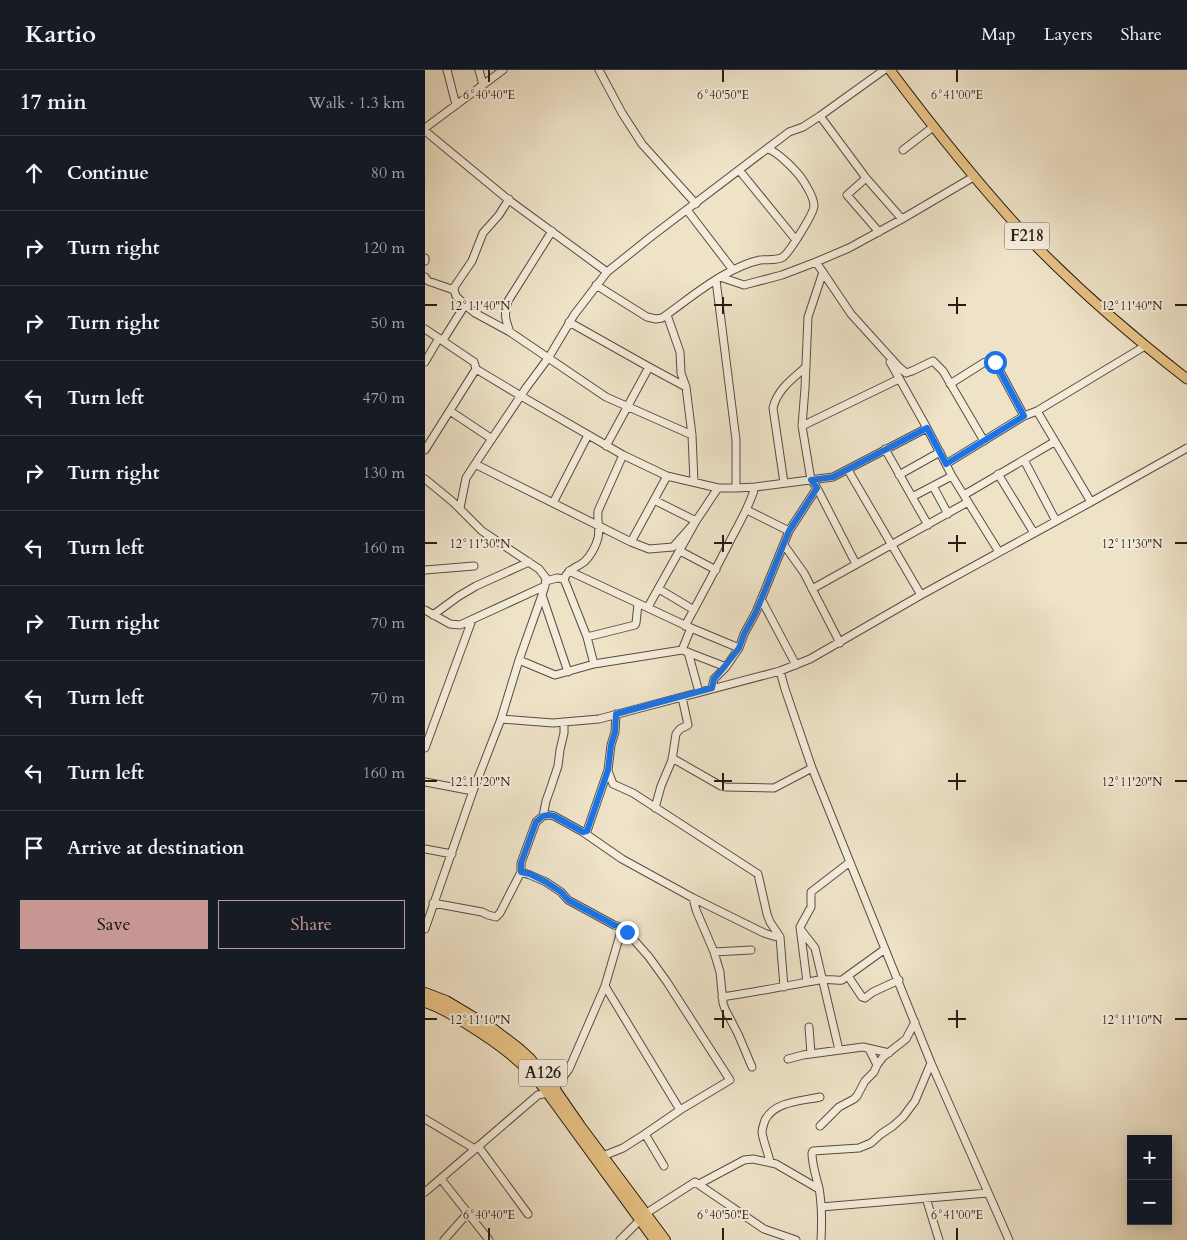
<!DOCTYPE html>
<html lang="en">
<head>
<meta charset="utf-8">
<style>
	body { margin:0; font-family:Cardo,serif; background:#20242c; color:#f1f3f6 }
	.controls { position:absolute; right:15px; bottom:15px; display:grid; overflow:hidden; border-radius:0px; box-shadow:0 2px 12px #0003 }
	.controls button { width:45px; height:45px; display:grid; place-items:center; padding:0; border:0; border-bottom:1px solid #363941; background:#171b24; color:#f1f3f6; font:25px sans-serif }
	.stop { position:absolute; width:15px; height:15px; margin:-11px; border:4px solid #1a73e8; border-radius:50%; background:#fff }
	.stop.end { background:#1a73e8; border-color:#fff; box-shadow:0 1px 5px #0008 }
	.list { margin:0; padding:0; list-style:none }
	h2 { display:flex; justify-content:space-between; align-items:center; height:65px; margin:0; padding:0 20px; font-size:21px }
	h2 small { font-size:16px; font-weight:400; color:#9ea1a6 }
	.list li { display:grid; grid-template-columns:32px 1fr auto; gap:15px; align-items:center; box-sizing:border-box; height:75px; padding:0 20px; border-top:1px solid #363941 }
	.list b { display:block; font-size:19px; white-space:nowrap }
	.list em { font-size:16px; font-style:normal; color:#9ea1a6 }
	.actions { display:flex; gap:10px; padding:15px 20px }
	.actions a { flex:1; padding:11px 0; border:1px solid #c59692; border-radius:0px; text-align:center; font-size:18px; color:#c59692 }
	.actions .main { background:#c59692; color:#111 }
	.icon { flex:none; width:28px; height:28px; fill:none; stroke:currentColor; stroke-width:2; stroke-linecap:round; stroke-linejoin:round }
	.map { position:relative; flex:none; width:762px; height:1170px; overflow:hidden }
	header { display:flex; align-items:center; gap:30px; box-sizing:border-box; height:70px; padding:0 25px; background:#171b24; border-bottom:1px solid #363941 }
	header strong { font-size:24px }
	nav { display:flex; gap:28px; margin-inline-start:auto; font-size:18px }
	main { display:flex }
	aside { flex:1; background:#171b24 }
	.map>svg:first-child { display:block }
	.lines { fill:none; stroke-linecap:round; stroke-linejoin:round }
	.minor-casing { stroke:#574d40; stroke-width:9 }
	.major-casing { stroke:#251b13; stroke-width:11 }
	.highway-casing { stroke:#251b13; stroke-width:12 }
	.minor { stroke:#f4ecdb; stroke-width:7 }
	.major { stroke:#e7c184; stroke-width:9 }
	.highway { stroke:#e7c184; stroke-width:10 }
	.route { stroke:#1a73e8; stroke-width:6 }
	.ticks { fill:none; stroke:#251b13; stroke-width:2 }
	.labels { text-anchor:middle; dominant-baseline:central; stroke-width:4; stroke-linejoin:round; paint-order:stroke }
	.shield { fill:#f4ecdb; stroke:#635a4f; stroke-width:1 }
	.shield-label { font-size:16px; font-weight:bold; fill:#251b13 }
	.ticks-label { font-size:12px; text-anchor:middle; fill:#251b13; stroke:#f4ecdb; stroke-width:4; stroke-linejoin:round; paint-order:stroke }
</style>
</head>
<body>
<header>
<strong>Kartio</strong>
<nav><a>Map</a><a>Layers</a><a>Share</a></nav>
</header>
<main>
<aside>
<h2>17 min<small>Walk · 1.3 km</small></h2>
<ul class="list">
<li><svg class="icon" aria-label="ahead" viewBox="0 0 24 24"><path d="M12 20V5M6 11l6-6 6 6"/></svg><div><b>Continue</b></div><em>80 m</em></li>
<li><svg class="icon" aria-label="right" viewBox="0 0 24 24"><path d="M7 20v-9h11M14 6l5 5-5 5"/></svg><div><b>Turn right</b></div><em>120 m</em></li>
<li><svg class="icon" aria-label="right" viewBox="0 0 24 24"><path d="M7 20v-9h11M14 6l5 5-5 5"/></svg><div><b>Turn right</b></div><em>50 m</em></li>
<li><svg class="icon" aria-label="left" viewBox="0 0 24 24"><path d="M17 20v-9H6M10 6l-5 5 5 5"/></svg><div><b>Turn left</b></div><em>470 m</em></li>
<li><svg class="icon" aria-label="right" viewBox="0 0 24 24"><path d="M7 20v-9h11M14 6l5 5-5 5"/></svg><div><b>Turn right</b></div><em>130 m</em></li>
<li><svg class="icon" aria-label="left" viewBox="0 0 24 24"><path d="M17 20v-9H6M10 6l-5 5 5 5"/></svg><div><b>Turn left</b></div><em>160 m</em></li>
<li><svg class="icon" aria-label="right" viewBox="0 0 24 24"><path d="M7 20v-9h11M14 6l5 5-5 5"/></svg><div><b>Turn right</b></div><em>70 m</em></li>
<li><svg class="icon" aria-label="left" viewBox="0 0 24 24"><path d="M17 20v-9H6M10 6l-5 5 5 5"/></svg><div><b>Turn left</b></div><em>70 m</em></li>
<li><svg class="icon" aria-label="left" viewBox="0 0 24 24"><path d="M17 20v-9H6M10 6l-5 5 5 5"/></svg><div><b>Turn left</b></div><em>160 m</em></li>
<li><svg class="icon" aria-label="arrive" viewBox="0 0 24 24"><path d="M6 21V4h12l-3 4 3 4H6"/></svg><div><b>Arrive at destination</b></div></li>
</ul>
<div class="actions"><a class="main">Save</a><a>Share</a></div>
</aside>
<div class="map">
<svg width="762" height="1170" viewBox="0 0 762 1170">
	<rect width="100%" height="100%" fill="#eee2c7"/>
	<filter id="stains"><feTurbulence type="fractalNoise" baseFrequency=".004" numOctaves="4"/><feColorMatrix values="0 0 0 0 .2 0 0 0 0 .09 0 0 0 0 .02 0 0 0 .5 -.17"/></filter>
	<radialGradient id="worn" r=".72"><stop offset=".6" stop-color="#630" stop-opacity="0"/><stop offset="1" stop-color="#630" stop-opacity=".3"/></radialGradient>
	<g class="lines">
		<g class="minor-casing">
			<path id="minor" d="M22 0 31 35
				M54 0 58 15
				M174 0 197 43 217 74 271 134
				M395 46 441 108 477 149
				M0 58 78 0
				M0 61 85 131 182 202
				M478 80 508 57
				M314 100 371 170
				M441 108 422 125 454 162
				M84 129 74 145 58 163 47 191 30 216 29 220 31 226 40 235 50 243 85 262 181 327 267 365
				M262 140 308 200
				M0 188V191
				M391 192 426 244 474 297 481 303 487 301 508 291 518 301 559 371
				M398 202 383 247 380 318 377 356 386 410 392 418 431 494
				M0 207 3 211 29 220
				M295 207 319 215 357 205 391 192 424 178 477 149 550 106
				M291 210 311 370V418
				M171 215 222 247 231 249 237 248C257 234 276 218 297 206 309 199 321 193 335 190 342 189 352 191 358 187 364 183 389 143 389 136 389 127 383 119 379 112 373 102 353 82 343 79
				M242 245 255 282 256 303 261 317 267 365 269 412
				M144 252 224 297 261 317
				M0 259 49 292 51 299 96 326 198 385 242 406 293 418H311L330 417 408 407 502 358
				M85 262C80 249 79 245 83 231L127 161
				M18 270 40 235
				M0 292 14 268
				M465 292 502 358 527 406 574 482
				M525 314 560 292H570L599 346
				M25 341 67 369
				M612 341 666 432
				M377 356 474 309
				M181 376 224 297
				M460 379 503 455
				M0 380 51 299
				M599 390 631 451
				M50 394 206 472 224 479 248 477 271 451
				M521 394 599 346 612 341 720 276
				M423 400 496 525
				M573 404 609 463
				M474 405 515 382
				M0 409 28 432 57 461 114 499 121 508 120 516 117 525 94 590 76 649 48 721 0 859
				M359 413 348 338C352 320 367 309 381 297
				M508 416 523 444
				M539 425 629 372
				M487 427 527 406
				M229 430 271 451
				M128 433 163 365
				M35 438 41 408 54 388 101 318 124 287 149 245 182 202 227 166 364 62 378 57 395 46 459 0
				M322 440 364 461
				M206 472 242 406
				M359 475 379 503 415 573
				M255 481 291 500
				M0 500 49 496
				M144 501 266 558 314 578
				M121 511 132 508 139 509
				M234 519 269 540
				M387 519 543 432
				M117 525 143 602
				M336 529 371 595
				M223 537 271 451 293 418
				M0 540 25 554 35 555 120 516
				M8 545 34 526 51 516 104 492
				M260 556C275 528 290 501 304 473 314 453 324 438 330 417
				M162 567 210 555 211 553 213 534
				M257 580 266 558
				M263 582 274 622
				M94 590 130 605 169 594 257 580 301 597
				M169 594 162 567 139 509C143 499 151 498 159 492 165 487 171 476 173 468 175 460 172 450 173 441L198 385
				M355 601 360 619 387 698 506 993 584 1170
				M287 618 289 609 301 597 314 578 319 564 331 542 364 461 392 418
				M76 649 128 653 174 649 355 601 385 589 496 525 666 432 762 378
				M0 678 47 550
				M247 688 296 716 300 717 349 718 387 698
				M183 701 188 714 208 723 333 804 342 844 345 852 355 867 359 917
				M0 712 48 721
				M230 738 236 716 247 690 251 664 255 659 263 655 257 627
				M118 746 121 731 126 717 133 696 135 680 139 663V652
				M158 762 197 789 268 828 339 863 348 866 355 867
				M0 779 27 784
				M96 802 105 805 121 812 136 822 143 830 189 855 193 856 202 862 224 887 242 912 305 1010 255 1040
				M268 828 271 840 289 882 295 902 298 933 300 939 313 964 327 997
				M8 833 57 842 63 845 71 847 75 843 96 802V793L111 752 118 746 124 745 129 746 158 762 162 761 183 700 186 675 190 662 191 644
				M376 860 390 878 414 980
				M289 882 326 880
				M423 906 437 927 440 928 448 922 474 910
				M382 912 375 857 386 837V822L425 792
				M297 927C330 922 361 916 394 910 401 908 409 911 417 910L460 879
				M384 957 386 984
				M444 979 452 995
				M363 989 378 985 438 977 464 983
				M0 1049 50 1079
				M395 1056 414 1037 429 1029 432 1026 440 1011 449 1002 452 995 458 987 481 969 490 952
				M220 1064 239 1096
				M53 1076 103 1144
				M178 1086 198 1078 220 1064 255 1040 180 916
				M345 1092C343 1082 338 1071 337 1062 337 1058 339 1054 340 1050 350 1031 377 1031 395 1027
				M16 1109 64 1170
				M274 1114 319 1090 328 1089 351 1094 394 1119
				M0 1122 113 1025 123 1023 130 1018 144 999 180 916 197 858
				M501 1128 514 1170
				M396 1137 563 1123
				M220 1144 270 1112 339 1159 371 1170
				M19 1170 43 1143
				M195 1170 215 1150
				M396 1170C397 1153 397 1135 394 1118 391 1106 387 1095 387 1083L388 1081 434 1078 446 1073 456 1064 468 1056 478 1047 490 1031 506 993"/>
		</g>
		<g class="major-casing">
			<path id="major" d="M465 0C510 60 557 119 608 173 656 222 708 267 762 309"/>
		</g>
		<g class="highway-casing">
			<path id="highway" d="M0 923 21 931 68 959 93 978 105 989 126 1014 155 1056 240 1170
				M0 932C16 937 30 946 44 955 73 973 99 992 120 1019L230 1170"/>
		</g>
		<use href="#minor" class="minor"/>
		<use href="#major" class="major"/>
		<use href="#highway" class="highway"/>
	</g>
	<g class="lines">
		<path class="route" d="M202 862 193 856 189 855 143 830 136 822 121 812 105 804 96 802V793L111 752 118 746 124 745 129 746 158 762 162 761 183 700 186 675 190 662 191 644 287 618 289 609 300 596 314 578 319 564 331 542 364 461 392 418 386 410 408 407 502 358 521 394 599 346 570 292"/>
	</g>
	<path class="ticks" d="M64 0V12M298 0V12M532 0V12M298 227V244M532 227V244M0 235H12M289 235H307M523 235H541M750 235H762M298 465V482M532 465V482M0 473H12M289 473H307M523 473H541M750 473H762M298 703V720M532 703V720M0 711H12M289 711H307M523 711H541M750 711H762M298 940V958M532 940V958M0 949H12M289 949H307M523 949H541M750 949H762M64 1158V1170M298 1158V1170M532 1158V1170"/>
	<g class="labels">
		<g class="shield">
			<rect x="579.5" y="152.5" width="45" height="27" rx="4"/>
			<rect x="94" y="989.5" width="48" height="27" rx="4"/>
		</g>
		<g class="shield-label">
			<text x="602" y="166">F218</text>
			<text x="118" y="1003">A126</text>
		</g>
	</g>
	<g class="ticks-label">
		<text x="64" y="29">6°40'40"E</text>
		<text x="298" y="29">6°40'50"E</text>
		<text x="532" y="29">6°41'00"E</text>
		<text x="55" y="240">12°11'40"N</text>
		<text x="707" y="240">12°11'40"N</text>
		<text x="55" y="478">12°11'30"N</text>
		<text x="707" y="478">12°11'30"N</text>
		<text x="55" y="716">12°11'20"N</text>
		<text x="707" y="716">12°11'20"N</text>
		<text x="55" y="954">12°11'10"N</text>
		<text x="707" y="954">12°11'10"N</text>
		<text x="64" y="1149">6°40'40"E</text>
		<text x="298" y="1149">6°40'50"E</text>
		<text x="532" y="1149">6°41'00"E</text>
	</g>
	<rect width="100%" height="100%" filter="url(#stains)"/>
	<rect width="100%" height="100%" fill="url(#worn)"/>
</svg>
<div class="controls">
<button>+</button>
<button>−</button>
</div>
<div class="stop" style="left:570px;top:292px"></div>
<div class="stop end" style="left:202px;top:862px"></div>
</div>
</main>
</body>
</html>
